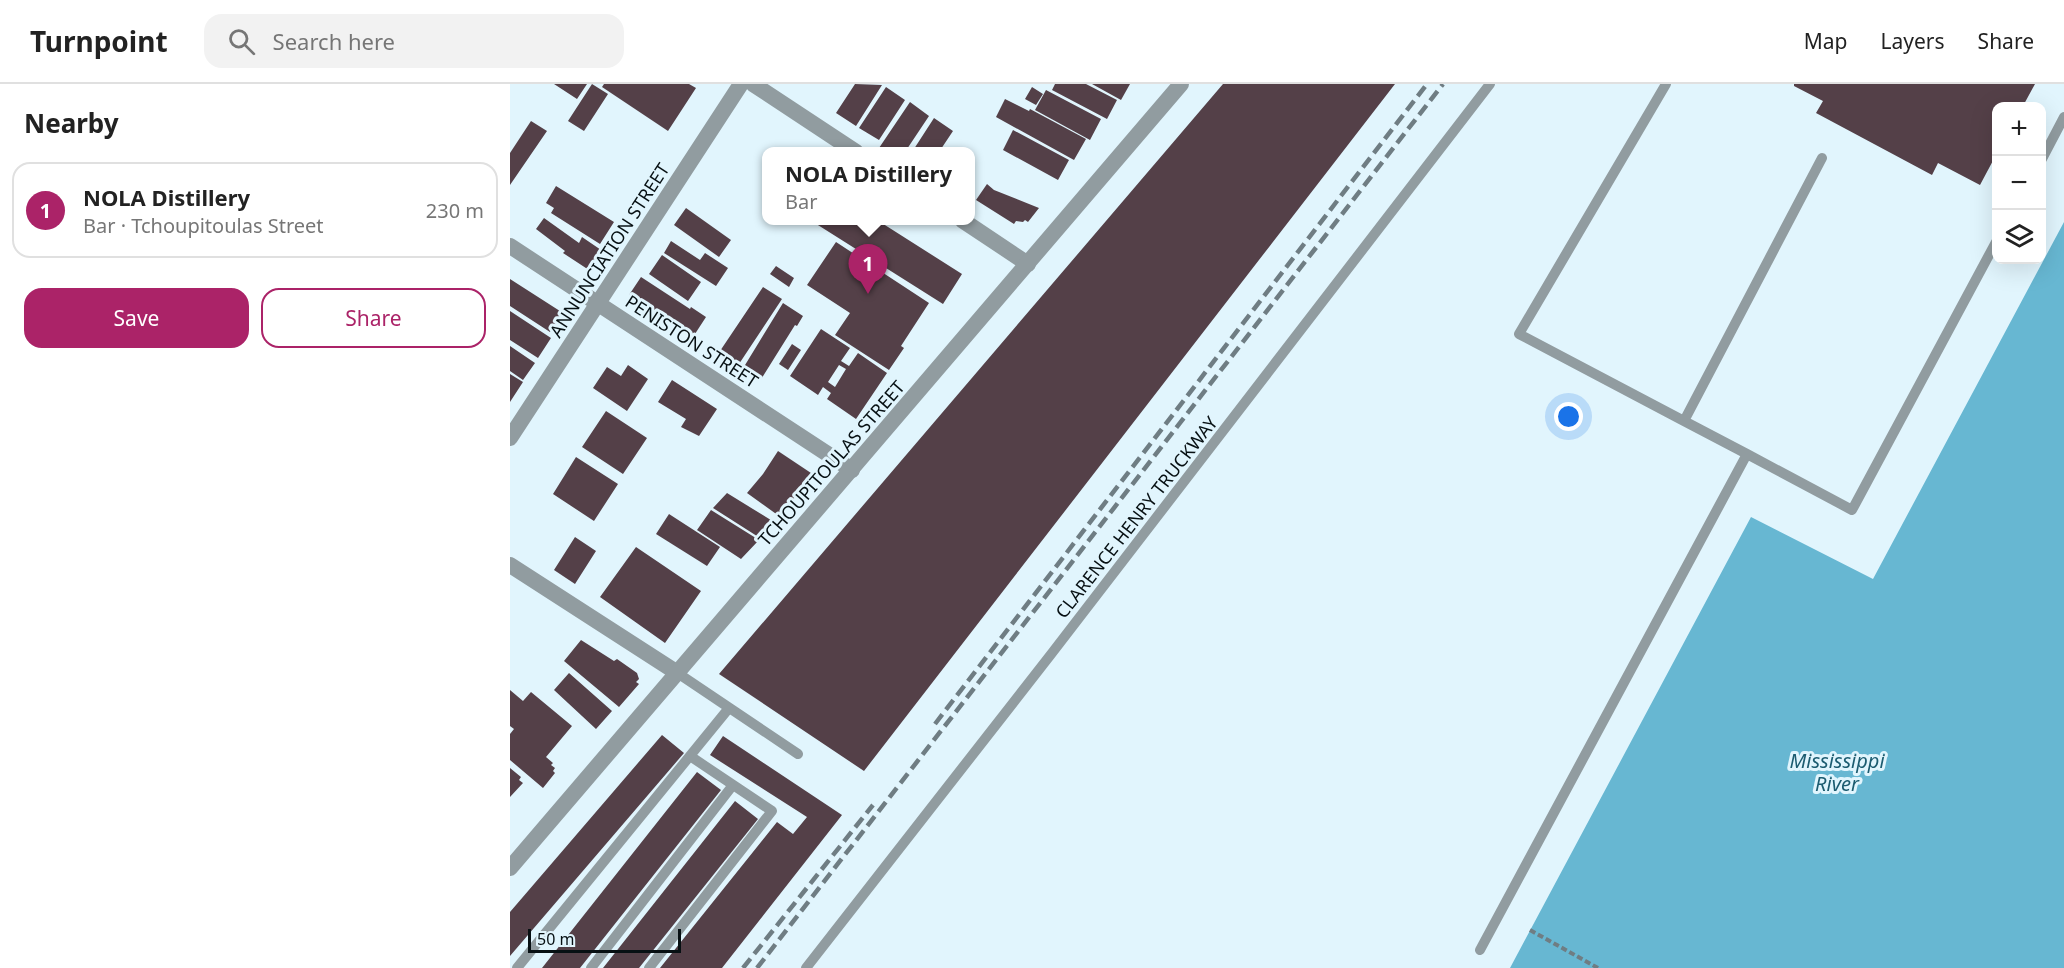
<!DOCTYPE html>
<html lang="en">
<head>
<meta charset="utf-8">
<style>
	body { margin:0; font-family:"Noto Sans",sans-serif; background:#f2f2f2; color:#222 }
	.controls { position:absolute; right:18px; top:18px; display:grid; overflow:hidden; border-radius:12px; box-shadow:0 6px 24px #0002 }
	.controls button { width:54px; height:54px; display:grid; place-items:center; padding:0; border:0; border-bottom:2px solid #e0e0e0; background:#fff; color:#222; font:30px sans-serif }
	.scale { position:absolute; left:18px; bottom:15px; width:153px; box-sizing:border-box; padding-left:6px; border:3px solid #071013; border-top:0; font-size:16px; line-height:21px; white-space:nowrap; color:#071013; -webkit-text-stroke:4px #e1f5fd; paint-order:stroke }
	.you { position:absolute; left:1059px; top:333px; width:21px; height:21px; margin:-15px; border:4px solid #fff; border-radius:50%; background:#1a73e8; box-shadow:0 0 0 9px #1a73e833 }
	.badge { display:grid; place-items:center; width:39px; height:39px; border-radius:50%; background:#ab2368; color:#fff; font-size:20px; font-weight:700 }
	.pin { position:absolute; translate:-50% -50px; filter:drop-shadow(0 2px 3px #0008) }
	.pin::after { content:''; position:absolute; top:32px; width:21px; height:18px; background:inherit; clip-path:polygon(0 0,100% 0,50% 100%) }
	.popup { position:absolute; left:252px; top:63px; width:213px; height:78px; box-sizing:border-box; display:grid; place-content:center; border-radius:12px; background:#fff; filter:drop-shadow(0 2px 4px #0005); font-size:20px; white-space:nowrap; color:#767676 }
	.popup b { font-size:22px; color:#222 }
	.popup::after { content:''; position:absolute; left:50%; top:100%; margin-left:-12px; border:12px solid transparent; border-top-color:#fff }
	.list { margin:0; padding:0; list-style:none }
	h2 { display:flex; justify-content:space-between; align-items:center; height:78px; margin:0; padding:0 24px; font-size:26px }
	h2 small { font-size:20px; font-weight:400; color:#767676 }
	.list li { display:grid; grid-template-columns:39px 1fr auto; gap:18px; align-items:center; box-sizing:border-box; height:96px; margin:0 12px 12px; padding:0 12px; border:2px solid #e0e0e0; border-radius:18px }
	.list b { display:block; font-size:22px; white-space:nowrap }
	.list p { margin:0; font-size:20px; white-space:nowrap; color:#767676 }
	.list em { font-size:20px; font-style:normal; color:#767676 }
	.actions { display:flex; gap:12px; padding:18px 24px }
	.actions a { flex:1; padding:14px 0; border:2px solid #ab2368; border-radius:18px; text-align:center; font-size:21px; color:#ab2368 }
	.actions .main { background:#ab2368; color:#fff }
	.icon { flex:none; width:33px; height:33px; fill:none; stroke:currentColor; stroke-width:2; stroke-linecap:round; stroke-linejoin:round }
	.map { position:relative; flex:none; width:1554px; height:884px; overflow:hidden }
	header { display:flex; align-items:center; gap:36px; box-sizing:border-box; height:84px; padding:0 30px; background:#fff; border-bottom:2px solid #e0e0e0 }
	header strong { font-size:28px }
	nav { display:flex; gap:33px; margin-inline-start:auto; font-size:21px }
	.search { width:420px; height:54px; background:#f2f2f2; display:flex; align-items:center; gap:15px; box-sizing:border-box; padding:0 21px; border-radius:18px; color:#767676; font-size:22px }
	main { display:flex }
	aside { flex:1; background:#fff }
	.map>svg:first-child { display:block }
	.water { fill:#67b7d2 }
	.building { fill:#544048; fill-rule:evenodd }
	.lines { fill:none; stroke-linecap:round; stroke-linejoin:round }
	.path { stroke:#6f7d83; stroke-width:4; stroke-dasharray:6 3; stroke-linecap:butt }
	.service { stroke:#919ca0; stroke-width:10 }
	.minor { stroke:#919ca0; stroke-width:16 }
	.tertiary { stroke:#919ca0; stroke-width:16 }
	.rail { stroke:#6f7d83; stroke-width:4.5; stroke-dasharray:12 6; stroke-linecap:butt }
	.labels { text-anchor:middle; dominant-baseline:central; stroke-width:6; stroke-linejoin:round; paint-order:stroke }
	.street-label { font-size:18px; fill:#071013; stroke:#e1f5fd }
	.water-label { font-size:20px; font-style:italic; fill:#1c5c70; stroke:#e1f5fd }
</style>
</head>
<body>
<header>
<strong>Turnpoint</strong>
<div class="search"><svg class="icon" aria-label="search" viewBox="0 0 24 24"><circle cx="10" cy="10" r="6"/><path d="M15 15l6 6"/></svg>Search here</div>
<nav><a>Map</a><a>Layers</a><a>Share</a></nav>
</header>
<main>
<aside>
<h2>Nearby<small></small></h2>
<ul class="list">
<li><span class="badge">1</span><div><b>NOLA Distillery</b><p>Bar · Tchoupitoulas Street</p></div><em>230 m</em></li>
</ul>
<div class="actions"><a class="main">Save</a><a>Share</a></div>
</aside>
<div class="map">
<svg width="1554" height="884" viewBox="0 0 1554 884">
	<rect width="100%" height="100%" fill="#e1f5fd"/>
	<path class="water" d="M1554 138V884H1000L1241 433 1363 495Z"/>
	<path class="building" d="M44 0H77L67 15Z
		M82 0 98 10 74 47 58 37Z
		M94 0H179L186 4 158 47 92 3Z
		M345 0 372 1 346 42 326 29Z
		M545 0H576L607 16 597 35 542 6Z
		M582 0H620L611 16Z
		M713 0H885L354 687 209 590Z
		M1284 0H1525L1513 22H1486V71L1470 101 1428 79 1422 91 1306 29 1313 17 1284 2Z
		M376 3 395 16 369 56 349 44Z
		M522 3 533 10 526 21 515 15Z
		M536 6 591 35 580 56 525 26Z
		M495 15 519 27 520 25 576 55 564 76 486 33Z
		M400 18 419 32 395 68H374L369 64Z
		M424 34 443 47 429 68H402Z
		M21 37 37 47 0 101V69Z
		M503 46 559 76 548 96 493 66Z
		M477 100 484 106 529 124 518 138 515 136 513 138 506 137 504 140 466 116Z
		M46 102 104 138 90 160 41 129 44 124 36 119Z
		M176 124 221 156 209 173 164 141Z
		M34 134 69 159 72 153 94 168 82 188 53 169 55 167 26 145Z
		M300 136H367L452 190 433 220Z
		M161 157 190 176 195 169 218 184 206 202 154 169Z
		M326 158 419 219 391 262 394 264 379 286 325 251 340 229 297 201Z
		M152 171 191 198 178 217 139 190Z
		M266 182 284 194 279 203 260 190Z
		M131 193 180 225 181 223 196 233 183 253 119 211Z
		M0 195 53 229 40 248 0 222Z
		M253 203 272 215 227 283 208 270Z
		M273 219 293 232 287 242 285 241 250 297 232 286Z
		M0 227 41 254 28 274 0 256Z
		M311 245 340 264 331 277 339 282 348 269 377 289 346 335 317 315 321 309 313 303 308 311 280 292ZM329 281 336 285 325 303 318 298Z
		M282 260 291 266 278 286 269 280Z
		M0 262 25 279 13 296 0 287Z
		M118 281 138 295 117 327 83 304 97 283 111 292Z
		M0 290 13 298 0 318Z
		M162 296 207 325 189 352 171 343 176 335 148 318Z
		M96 327 137 354 113 390 72 363Z
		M268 367 304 391 269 432 237 409 253 390Z
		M66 373 108 400 84 437 43 410Z
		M217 409 264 438 250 454 203 424Z
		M201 426 249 456 231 475 187 446Z
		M159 430 210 463 197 482 146 450Z
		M65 453 86 467 65 500 44 486Z
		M126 463 191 507 155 559 90 513Z
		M71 556 104 577 107 575 127 589 129 595 126 598 129 600 109 623 54 577Z
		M59 589 102 627 86 645 44 606Z
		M0 606 13 617 21 608 62 642 36 673 43 679 41 681 45 684 43 687 45 689 33 704 0 676V650L4 645 0 642Z
		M152 651 174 669 0 872V828Z
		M213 652 332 731 212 884H150L267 738 283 750 297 733 200 671Z
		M0 684 11 693 9 696 13 699 0 713Z
		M187 688 211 706 70 884H32Z
		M225 717 248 735 129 884H93Z"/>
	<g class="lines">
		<path class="path" d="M1020 846 1088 884"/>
		<path class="service" d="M1156 0 1009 250 1174 337
			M1532 75 1554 33
			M1237 370 1174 337 1312 74
			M166 588 288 670
			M970 866 1237 370 1342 426 1486 158
			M7 884 219 624
			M81 884 223 701
			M139 884 262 727 180 672
			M296 884 542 569 980 0"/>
		<path class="minor" d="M243 0 346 68
			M452 136 518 180
			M0 162 342 386
			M0 354 231 0
			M0 481 166 588"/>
		<path class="tertiary" d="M0 784 671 0"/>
		<path class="rail" d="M425 640 917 0
			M233 884 363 721
			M247 884 933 0"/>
	</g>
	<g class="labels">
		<g class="street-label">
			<text transform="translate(99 166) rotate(-57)">ANNUNCIATION STREET</text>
			<text transform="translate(182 257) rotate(33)">PENISTON STREET</text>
			<text transform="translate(321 379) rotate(-49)">TCHOUPITOULAS STREET</text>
			<text transform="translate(626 433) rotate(-52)">CLARENCE HENRY TRUCKWAY</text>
		</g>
		<g class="water-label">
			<text x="1327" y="676">Mississippi<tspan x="1327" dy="23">River</tspan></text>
		</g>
	</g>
</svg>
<div class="controls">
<button>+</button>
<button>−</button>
<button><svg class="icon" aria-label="layers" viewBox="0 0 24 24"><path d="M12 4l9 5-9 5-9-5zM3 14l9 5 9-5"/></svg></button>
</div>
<div class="scale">50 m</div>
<div class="you"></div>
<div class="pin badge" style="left:358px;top:210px">1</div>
<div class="popup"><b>NOLA Distillery</b>Bar</div>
</div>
</main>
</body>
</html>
